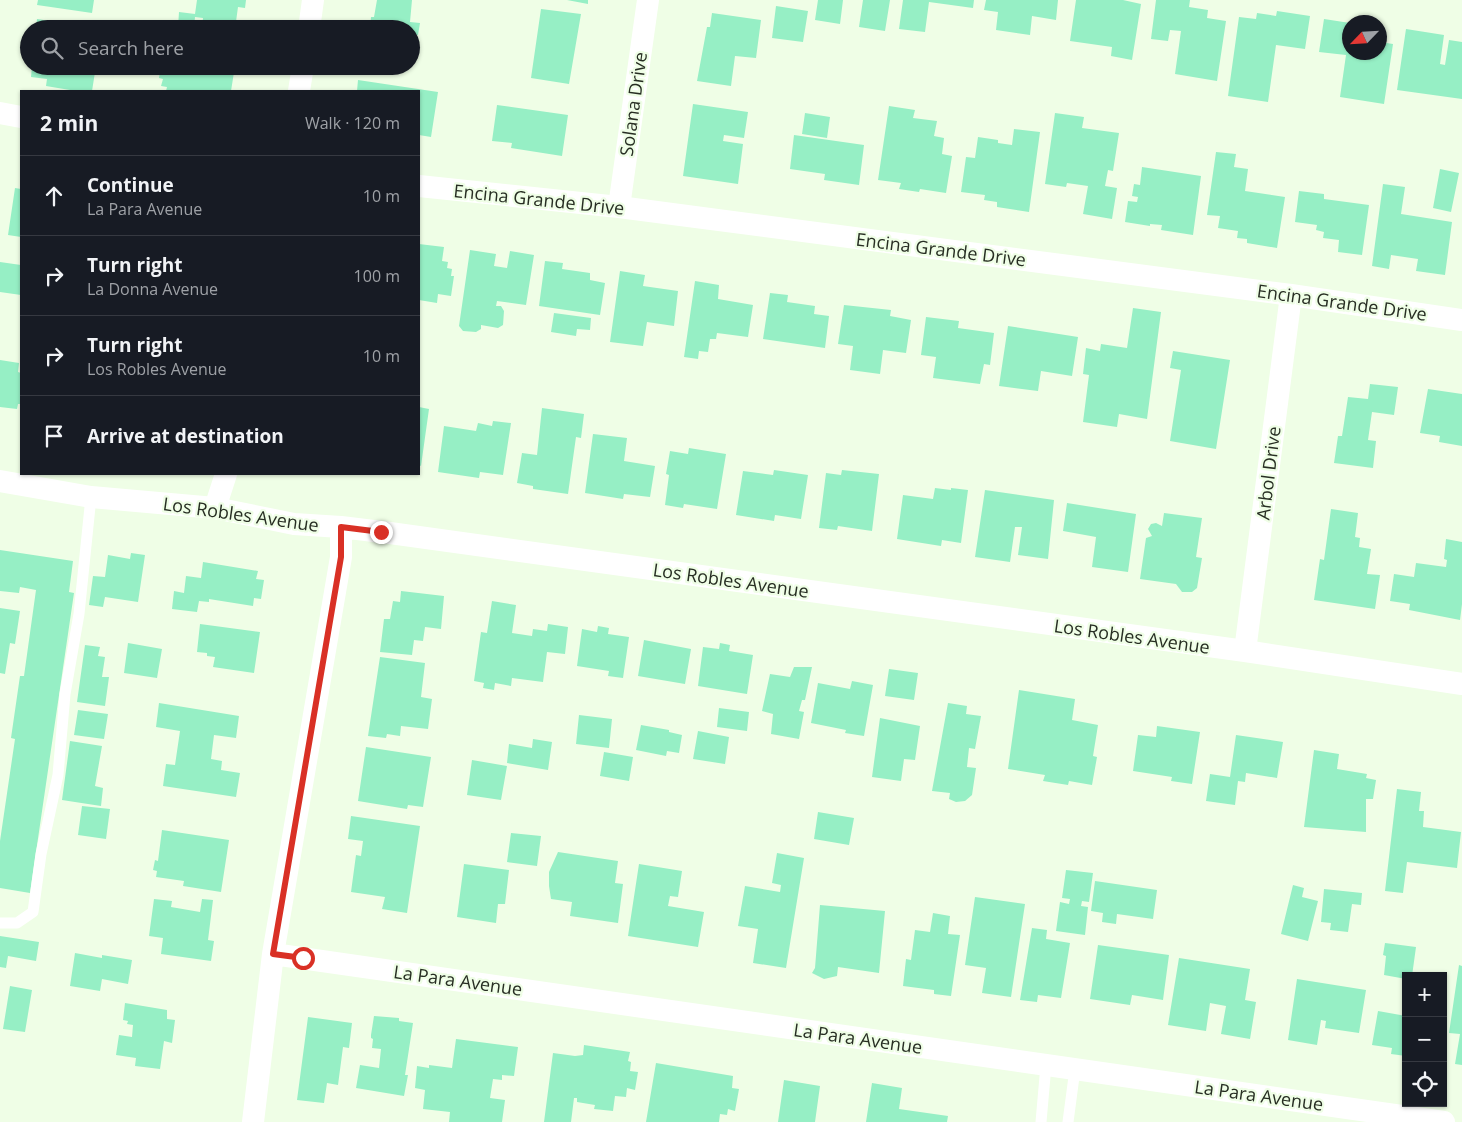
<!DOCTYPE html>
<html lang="en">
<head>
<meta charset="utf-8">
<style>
	body { margin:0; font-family:"Open Sans",sans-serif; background:#20242c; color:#f1f3f6 }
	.controls { position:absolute; right:15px; bottom:15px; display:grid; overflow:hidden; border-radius:0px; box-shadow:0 1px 4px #0004 }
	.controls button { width:45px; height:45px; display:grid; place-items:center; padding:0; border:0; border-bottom:1px solid #363941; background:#171b24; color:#f1f3f6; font:25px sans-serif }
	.compass { position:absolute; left:1342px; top:15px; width:45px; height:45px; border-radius:50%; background:#171b24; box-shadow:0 1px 4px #0004; rotate:245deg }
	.stop { position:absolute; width:15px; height:15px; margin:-11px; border:4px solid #d93025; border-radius:50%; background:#fff }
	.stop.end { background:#d93025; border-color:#fff; box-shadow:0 1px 5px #0008 }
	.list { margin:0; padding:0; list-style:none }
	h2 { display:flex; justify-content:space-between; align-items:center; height:65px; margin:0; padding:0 20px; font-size:21px }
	h2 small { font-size:16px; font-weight:400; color:#9ea1a6 }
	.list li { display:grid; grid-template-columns:32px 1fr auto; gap:15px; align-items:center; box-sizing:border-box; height:80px; padding:0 20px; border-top:1px solid #363941 }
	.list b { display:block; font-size:19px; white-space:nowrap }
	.list p { margin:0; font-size:16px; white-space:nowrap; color:#9ea1a6 }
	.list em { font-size:16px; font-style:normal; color:#9ea1a6 }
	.icon { flex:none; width:28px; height:28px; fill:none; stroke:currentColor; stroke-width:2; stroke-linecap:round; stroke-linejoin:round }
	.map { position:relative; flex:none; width:1462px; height:1122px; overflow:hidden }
	.search { position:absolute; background:#171b24; box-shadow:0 1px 4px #0004; left:20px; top:20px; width:400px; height:55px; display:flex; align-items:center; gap:12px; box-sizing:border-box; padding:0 18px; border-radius:28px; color:#9ea1a6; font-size:19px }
	.panel { position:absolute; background:#171b24; box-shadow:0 1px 4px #0004; left:20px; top:90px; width:400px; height:385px; border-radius:0px }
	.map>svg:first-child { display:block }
	.building { fill:#96efc5 }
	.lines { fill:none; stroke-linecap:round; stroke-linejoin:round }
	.service { stroke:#fff; stroke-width:11 }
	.minor { stroke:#fff; stroke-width:22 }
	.route { stroke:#d93025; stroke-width:6 }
	.labels { text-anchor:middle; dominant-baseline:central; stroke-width:4.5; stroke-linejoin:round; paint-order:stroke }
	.street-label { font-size:18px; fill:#272e23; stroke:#effee6 }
</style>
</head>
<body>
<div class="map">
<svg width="1462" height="1122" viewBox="0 0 1462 1122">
	<rect width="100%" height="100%" fill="#effee6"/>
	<path class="building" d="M38 0H94L92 13 37 5Z
		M197 0H246L245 8 238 7 235 29 202 27 203 18 195 17 194 28 178 27 179 12 195 14Z
		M377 0H412L410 22 420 23 418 35 411 34V29H370L371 17H374Z
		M567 0H588V4Z
		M818 0H843L840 24 815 20Z
		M863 0H890L885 31 859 27Z
		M903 0H974L973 8 929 2 925 32 899 29Z
		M986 0H1058L1056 20 1032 16 1030 35 996 30 998 12 984 10Z
		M1076 0H1123L1141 4 1132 60 1111 56 1112 47 1070 41Z
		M1156 0H1190L1189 7 1208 10 1207 18 1226 21 1217 81 1175 74 1181 31 1170 30 1168 41 1151 39Z
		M776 6 808 11 803 42 772 38Z
		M541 9 581 14 569 84 531 78Z
		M1277 11 1310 16 1305 49 1276 45 1268 102 1228 96 1239 17 1256 19 1257 13 1276 16Z
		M712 13 761 20 756 58 735 56 731 86 697 81 707 27H710Z
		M37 19 70 24 69 29H36Z
		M1324 19 1350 23V52H1380V42L1393 44 1384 104 1340 97 1346 55 1319 52Z
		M1406 29 1444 35 1440 64 1445 65 1449 40 1462 42V99L1397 90Z
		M32 66H96L92 91H76L46 86 47 79 31 77Z
		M161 66H235L231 91H166L167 87 161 86 163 79 159 78Z
		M358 80 438 92 431 137 419 135V91H357Z
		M693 104 748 112 744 138 724 135 723 141 743 144 738 184 683 176Z
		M497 105 568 115 562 156 511 148 512 143 492 141Z
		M889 106 915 110 913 118 937 121 934 136 944 138 942 154 952 156 946 193 920 189 919 192 899 189 901 183 878 180Z
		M805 113 830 117 827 138 802 134Z
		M1055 113 1084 117 1082 128 1119 133 1113 171 1108 170 1105 186 1117 188 1112 219 1083 214 1088 186 1067 183 1066 187 1045 184Z
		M1014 129 1040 132 1029 212 997 207V202L984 200 985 195 961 192 966 157 975 158 978 137 998 140V143L1012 145Z
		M794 135 864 145 859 185 824 180 825 174 790 169Z
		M1216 152 1236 154 1234 167 1248 169 1245 191 1285 197 1277 248 1247 243V239L1237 238 1238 231 1218 228 1220 216 1207 215Z
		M1142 167 1201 176 1193 235 1161 230 1162 225 1150 224V226L1125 222 1128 201 1137 202 1138 197 1132 196 1134 184 1140 185Z
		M1440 169 1459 173 1451 212 1433 208Z
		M1383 184 1405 187 1401 214 1452 222 1445 275 1416 271 1418 259 1391 255 1389 269 1372 266Z
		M15 188 21 189V237L8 235Z
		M1299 191 1324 194V199L1369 205 1362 255 1338 252 1339 240 1323 238 1324 232 1316 230 1317 225 1295 222Z
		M419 244 444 247 442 261 448 262 447 268 452 269 451 276H454L451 296 438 294 437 303 419 300Z
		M470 250 496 254 494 266 507 268 510 251 534 255 526 305 497 301 496 306H501L504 311 503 325 498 328 481 325V329L476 332 463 331 459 326Z
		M545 261 563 263 562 269 590 273V280L605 283 600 315 539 306Z
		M0 262 21 265V295L0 292Z
		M620 271 645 275 643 286 678 291 674 326 647 322 643 346 610 342Z
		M695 281 719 285 718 299 753 305 748 337 717 333 716 339H710L708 352 699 351 698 359 684 357Z
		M770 293 788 295 787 302 815 306 814 314 829 316 825 348 763 339Z
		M844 305 891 310 890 316 911 320 906 353 883 350 880 374 850 370 853 346 838 344Z
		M1133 308 1161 312 1147 419 1119 414 1117 427 1083 422 1089 375 1083 374 1086 348 1100 351 1101 344 1127 348Z
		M554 313 591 318 590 330 577 329 576 336 551 332Z
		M926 317 959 321 958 328 994 333 990 365 984 364 980 384 933 378 936 357 921 355Z
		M1008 326 1078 337 1072 376 1041 371 1038 391 999 386Z
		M1173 351 1230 360 1216 449 1170 441 1181 370 1170 368Z
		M0 360 19 363 18 372 21 373V404H18L17 409 0 407Z
		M1370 384 1398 387 1394 415 1372 412 1368 440 1376 441 1373 468 1334 463 1338 436H1342L1348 397 1368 399Z
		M1428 389 1462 394V446L1439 442 1440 436 1420 433Z
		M419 407 429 409 421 466 419 465Z
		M542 408 584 414 581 438 576 437 568 494 533 489V486L517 483 522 453 537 455Z
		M493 421 511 423 503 475 480 472 479 478 438 472 444 426 476 431 478 423 492 426Z
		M593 434 627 438 624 461 655 466 650 497 624 494 623 499 585 493Z
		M689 448 726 454 717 509 684 504 683 508 665 505 669 475 666 474 670 451 688 454Z
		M774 470 808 475 801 519 775 515 774 521 736 515 743 471 773 475Z
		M842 470 879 474 872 531 838 526 837 530 819 528 826 473 841 475Z
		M935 488 951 490V488L968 490 961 543 942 540 941 546 897 539 903 495 933 499Z
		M985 490 1054 500 1048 559 1018 555 1022 527H1015L1010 562 975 557Z
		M1067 503 1136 514 1128 572 1092 567 1096 537 1063 531Z
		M1331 509 1358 513 1355 537 1360 538 1359 547 1371 549 1367 574 1380 575 1375 609 1314 600 1320 559 1324 560Z
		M1164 513 1202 518 1196 557 1202 558 1197 588 1192 592H1182L1176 584 1140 579 1146 538 1152 536 1148 529 1151 524 1156 523 1162 526Z
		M1446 539 1462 542V604L1460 620 1409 610 1410 604 1390 601 1394 574 1414 577 1416 563 1446 567 1447 560 1444 559Z
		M0 550 73 561 69 592 74 593 30 893 0 888V841L15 739 11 738 20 676H24L36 590 20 587 19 593 0 591Z
		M131 553 145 555 138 602 105 597 103 607 89 605 93 576 105 577 108 555 130 559Z
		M203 562 258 571 256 579 264 580 261 599 254 598 253 606 209 599V602L199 601 197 612 172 609 174 591 184 593 186 576 201 578Z
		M401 591 444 596 441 629 425 627 423 641 414 640 412 655 380 652 384 619H390L393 601 400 602Z
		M492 601 516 605 512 633 532 636 533 629 547 631 548 624 568 627 565 654 547 652 543 682 512 678 511 686 495 683 494 690 483 688 484 683 474 681 481 632 487 633Z
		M0 608 20 611 15 644 10 643 5 674 0 673Z
		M200 624 260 632 254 673 213 667 215 657 207 656V653L197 652Z
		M598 626 609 628 608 634 629 637 623 678 608 676 609 671 577 666 582 629 597 632Z
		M644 640 691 649 685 684 638 676Z
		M128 643 162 649 157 678 124 673Z
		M720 643 730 645 729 651 753 655 747 694 698 686 703 647 719 649Z
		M85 645 100 647 98 656 105 657 102 677H109L105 706 77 702Z
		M380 657 425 663 421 697 432 699 428 729 401 726 400 736 387 734 386 738 368 736Z
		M794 667H812L805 700H802L799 711 804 712 799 739 771 734 773 714 762 711 770 674 790 677Z
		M889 669 918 673 914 700 885 696Z
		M852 681 873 685 864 736 845 733 846 730 811 723 818 683 850 689Z
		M1019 690 1075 699 1072 720 1098 725 1093 756 1097 757 1092 785 1069 781 1068 785 1043 781 1045 775 1008 769Z
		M159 703 239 716 236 738 214 735 211 759 222 761 221 770 240 773 236 797 163 786 166 764 175 765 180 731 156 727Z
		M948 703 967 706 966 714 981 716 975 749 969 748 967 767 976 768 972 795 965 801 956 802 949 799 950 793 932 791Z
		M719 708 749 712 747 731 717 727Z
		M78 710 108 714 104 739 74 735Z
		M579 715 612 719 609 748 576 744Z
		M880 718 920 726 915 760 904 759 901 781 872 777Z
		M641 725 669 730V732L682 735 679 753 667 751 666 756 636 750Z
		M1157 726 1200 732 1192 784 1171 781 1172 777 1133 771 1138 735 1156 737Z
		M698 731 729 737 725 764 693 759Z
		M1236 735 1283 742 1277 778 1246 773 1245 782 1238 781 1235 805 1206 801 1210 774 1230 777Z
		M533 739 552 742 548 770 507 763 509 744 532 748Z
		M70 741 102 746 95 786 103 788 101 806 62 800Z
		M366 747 431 757 423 807 408 805 407 809 358 801Z
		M1314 750 1339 754 1337 769 1367 774 1366 778 1376 780 1373 799H1366V832L1304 827Z
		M604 752 633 757 629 781 600 776Z
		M472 760 507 766 501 800 467 795Z
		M1397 789 1421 792 1419 811H1424L1423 827 1461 832 1457 868 1407 862 1403 893 1385 891Z
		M82 806 110 809 106 839 78 835Z
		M818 812 854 818 849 845 814 839Z
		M351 816 420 826 407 913 382 909 385 897 351 892 356 855 361 856 363 841 348 839Z
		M162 830 229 840 221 892 183 886 184 881 156 877 157 871 153 870 155 860 158 861Z
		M511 833 541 836 537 866 507 862Z
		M558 852 618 861 615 883 623 884 618 923 570 916 572 902 551 899 549 886V872Z
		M777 853 804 858 786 968 753 963 758 929 738 926 745 886 780 892 781 885 772 883Z
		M464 864 509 870 505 904H498L496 923 457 917Z
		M639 864 682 871 678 897 670 896 668 906 704 912 698 947 628 936Z
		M1066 870 1093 873 1089 902 1082 901 1081 906 1088 907 1085 935 1056 931 1060 902 1069 904 1070 899 1062 898Z
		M1095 881 1157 890 1153 919 1117 914 1116 924 1102 922 1103 913 1091 911Z
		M1293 885 1304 888 1302 897 1318 901 1308 941 1281 934Z
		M1324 889 1362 893 1361 905 1352 904 1348 932 1330 930 1331 923 1321 922Z
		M975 897 1025 904 1011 997 982 993 986 968 965 965Z
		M154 899 172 901 171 907 200 912 202 899 213 900 208 940 214 941 211 961 161 954 163 938 149 936Z
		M820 905 885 911 879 973 838 967 837 976 824 979 812 973 815 968Z
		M933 913 950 916 948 934 960 935 951 996 934 994V990L903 986 906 959 911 960 915 930 930 932Z
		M1032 928 1047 930 1046 939 1070 943 1061 998 1038 995 1037 1002 1020 1000Z
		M0 936 39 942 36 961 8 956 6 968 0 967Z
		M1385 943 1416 947 1412 976H1406V979L1384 975 1386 956 1383 955Z
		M1098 945 1169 955 1163 1000 1132 995 1130 1005 1090 999Z
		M75 953 102 958V955L132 960 128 984 102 979 100 991 70 986Z
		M1179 958 1250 969 1245 1000 1256 1002 1250 1039 1221 1034 1226 1006 1210 1003 1206 1031 1168 1025Z
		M1459 965 1462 966V1065L1455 1064 1460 1034 1449 1033Z
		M1297 979 1366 990 1359 1033 1325 1028 1326 1021 1321 1020 1317 1045 1288 1040Z
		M10 986 32 990 25 1032 3 1029Z
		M125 1003 167 1010V1019L175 1020 172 1043 164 1041 160 1069 135 1066 136 1058 116 1055 119 1035 132 1037 133 1025 127 1024 128 1021 123 1020Z
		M1378 1011 1406 1016V1056L1391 1054 1392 1048 1372 1045Z
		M374 1016 399 1018V1021L413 1023 405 1075H408L404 1096 356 1088 360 1065 379 1068 381 1049 372 1048 373 1039 371 1038V1035Z
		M308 1017 352 1023 349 1048 343 1047 338 1085 327 1083 324 1103 297 1100Z
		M456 1039 518 1047 514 1076 502 1075V1080L493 1079 490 1098 505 1100 502 1122H449L450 1112 423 1109 425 1090 415 1088 417 1066 429 1068V1065L452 1068Z
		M584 1045 630 1052 628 1061 631 1062 630 1071 638 1072 635 1090 627 1088 626 1097 615 1096 613 1111 594 1109 595 1105 577 1102V1098H574L571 1122H544L553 1053 575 1056 583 1055Z
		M656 1063 733 1076 732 1088 739 1089 735 1111 728 1109 727 1115 720 1114 719 1122H646Z
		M784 1080 820 1086 815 1122H778Z
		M872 1083 902 1088 899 1109 948 1116 947 1122H866Z"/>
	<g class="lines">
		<path class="service" d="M0 923H17L33 912 41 854 58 775 65 694 79 614 91 497
			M1041 1122 1046 1065
			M1068 1122 1075 1069"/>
		<path class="minor" d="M309 29 313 0
			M299 91 303 66
			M0 113 21 117
			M419 186 619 207 1291 295 1462 320
			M619 207 648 0
			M0 481 91 497 215 508 294 524 341 527 390 533 1245 651 1462 684
			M215 508 226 474
			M1245 651 1291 295
			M273 954 1444 1122
			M253 1122 273 954 341 557V527"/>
	</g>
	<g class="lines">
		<path class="route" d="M303 958 273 954 341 557V527L381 532"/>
	</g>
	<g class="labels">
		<g class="street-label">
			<text transform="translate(633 104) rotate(-82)">Solana Drive</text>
			<text transform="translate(539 199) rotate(6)">Encina Grande Drive</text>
			<text transform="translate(941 249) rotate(7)">Encina Grande Drive</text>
			<text transform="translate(1342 302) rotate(8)">Encina Grande Drive</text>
			<text transform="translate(1268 473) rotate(-83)">Arbol Drive</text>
			<text transform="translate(241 514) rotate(8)">Los Robles Avenue</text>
			<text transform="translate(731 580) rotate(8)">Los Robles Avenue</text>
			<text transform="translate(1132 636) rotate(8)">Los Robles Avenue</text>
			<text transform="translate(458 980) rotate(8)">La Para Avenue</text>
			<text transform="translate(858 1038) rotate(8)">La Para Avenue</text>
			<text transform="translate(1259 1095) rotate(8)">La Para Avenue</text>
		</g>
	</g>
</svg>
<div class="controls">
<button>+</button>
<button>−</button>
<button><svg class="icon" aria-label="locate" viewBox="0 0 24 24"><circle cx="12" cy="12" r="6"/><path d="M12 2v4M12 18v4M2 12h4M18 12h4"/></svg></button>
</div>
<svg class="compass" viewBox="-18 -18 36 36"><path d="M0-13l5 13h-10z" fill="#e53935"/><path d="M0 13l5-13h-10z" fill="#9ea1a6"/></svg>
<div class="stop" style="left:303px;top:958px"></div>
<div class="stop end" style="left:381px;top:532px"></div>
<div class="search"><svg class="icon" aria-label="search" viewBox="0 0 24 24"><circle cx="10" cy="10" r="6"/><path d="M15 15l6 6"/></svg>Search here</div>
<section class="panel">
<h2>2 min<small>Walk · 120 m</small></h2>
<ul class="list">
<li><svg class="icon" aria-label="ahead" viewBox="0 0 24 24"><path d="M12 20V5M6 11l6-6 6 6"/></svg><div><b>Continue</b><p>La Para Avenue</p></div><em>10 m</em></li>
<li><svg class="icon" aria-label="right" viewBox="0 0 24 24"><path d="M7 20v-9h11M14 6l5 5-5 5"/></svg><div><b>Turn right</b><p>La Donna Avenue</p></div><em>100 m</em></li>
<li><svg class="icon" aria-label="right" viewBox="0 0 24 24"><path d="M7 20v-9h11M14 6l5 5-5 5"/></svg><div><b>Turn right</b><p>Los Robles Avenue</p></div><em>10 m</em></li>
<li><svg class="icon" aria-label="arrive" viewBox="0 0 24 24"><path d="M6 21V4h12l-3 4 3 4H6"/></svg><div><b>Arrive at destination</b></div></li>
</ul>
</section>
</div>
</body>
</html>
